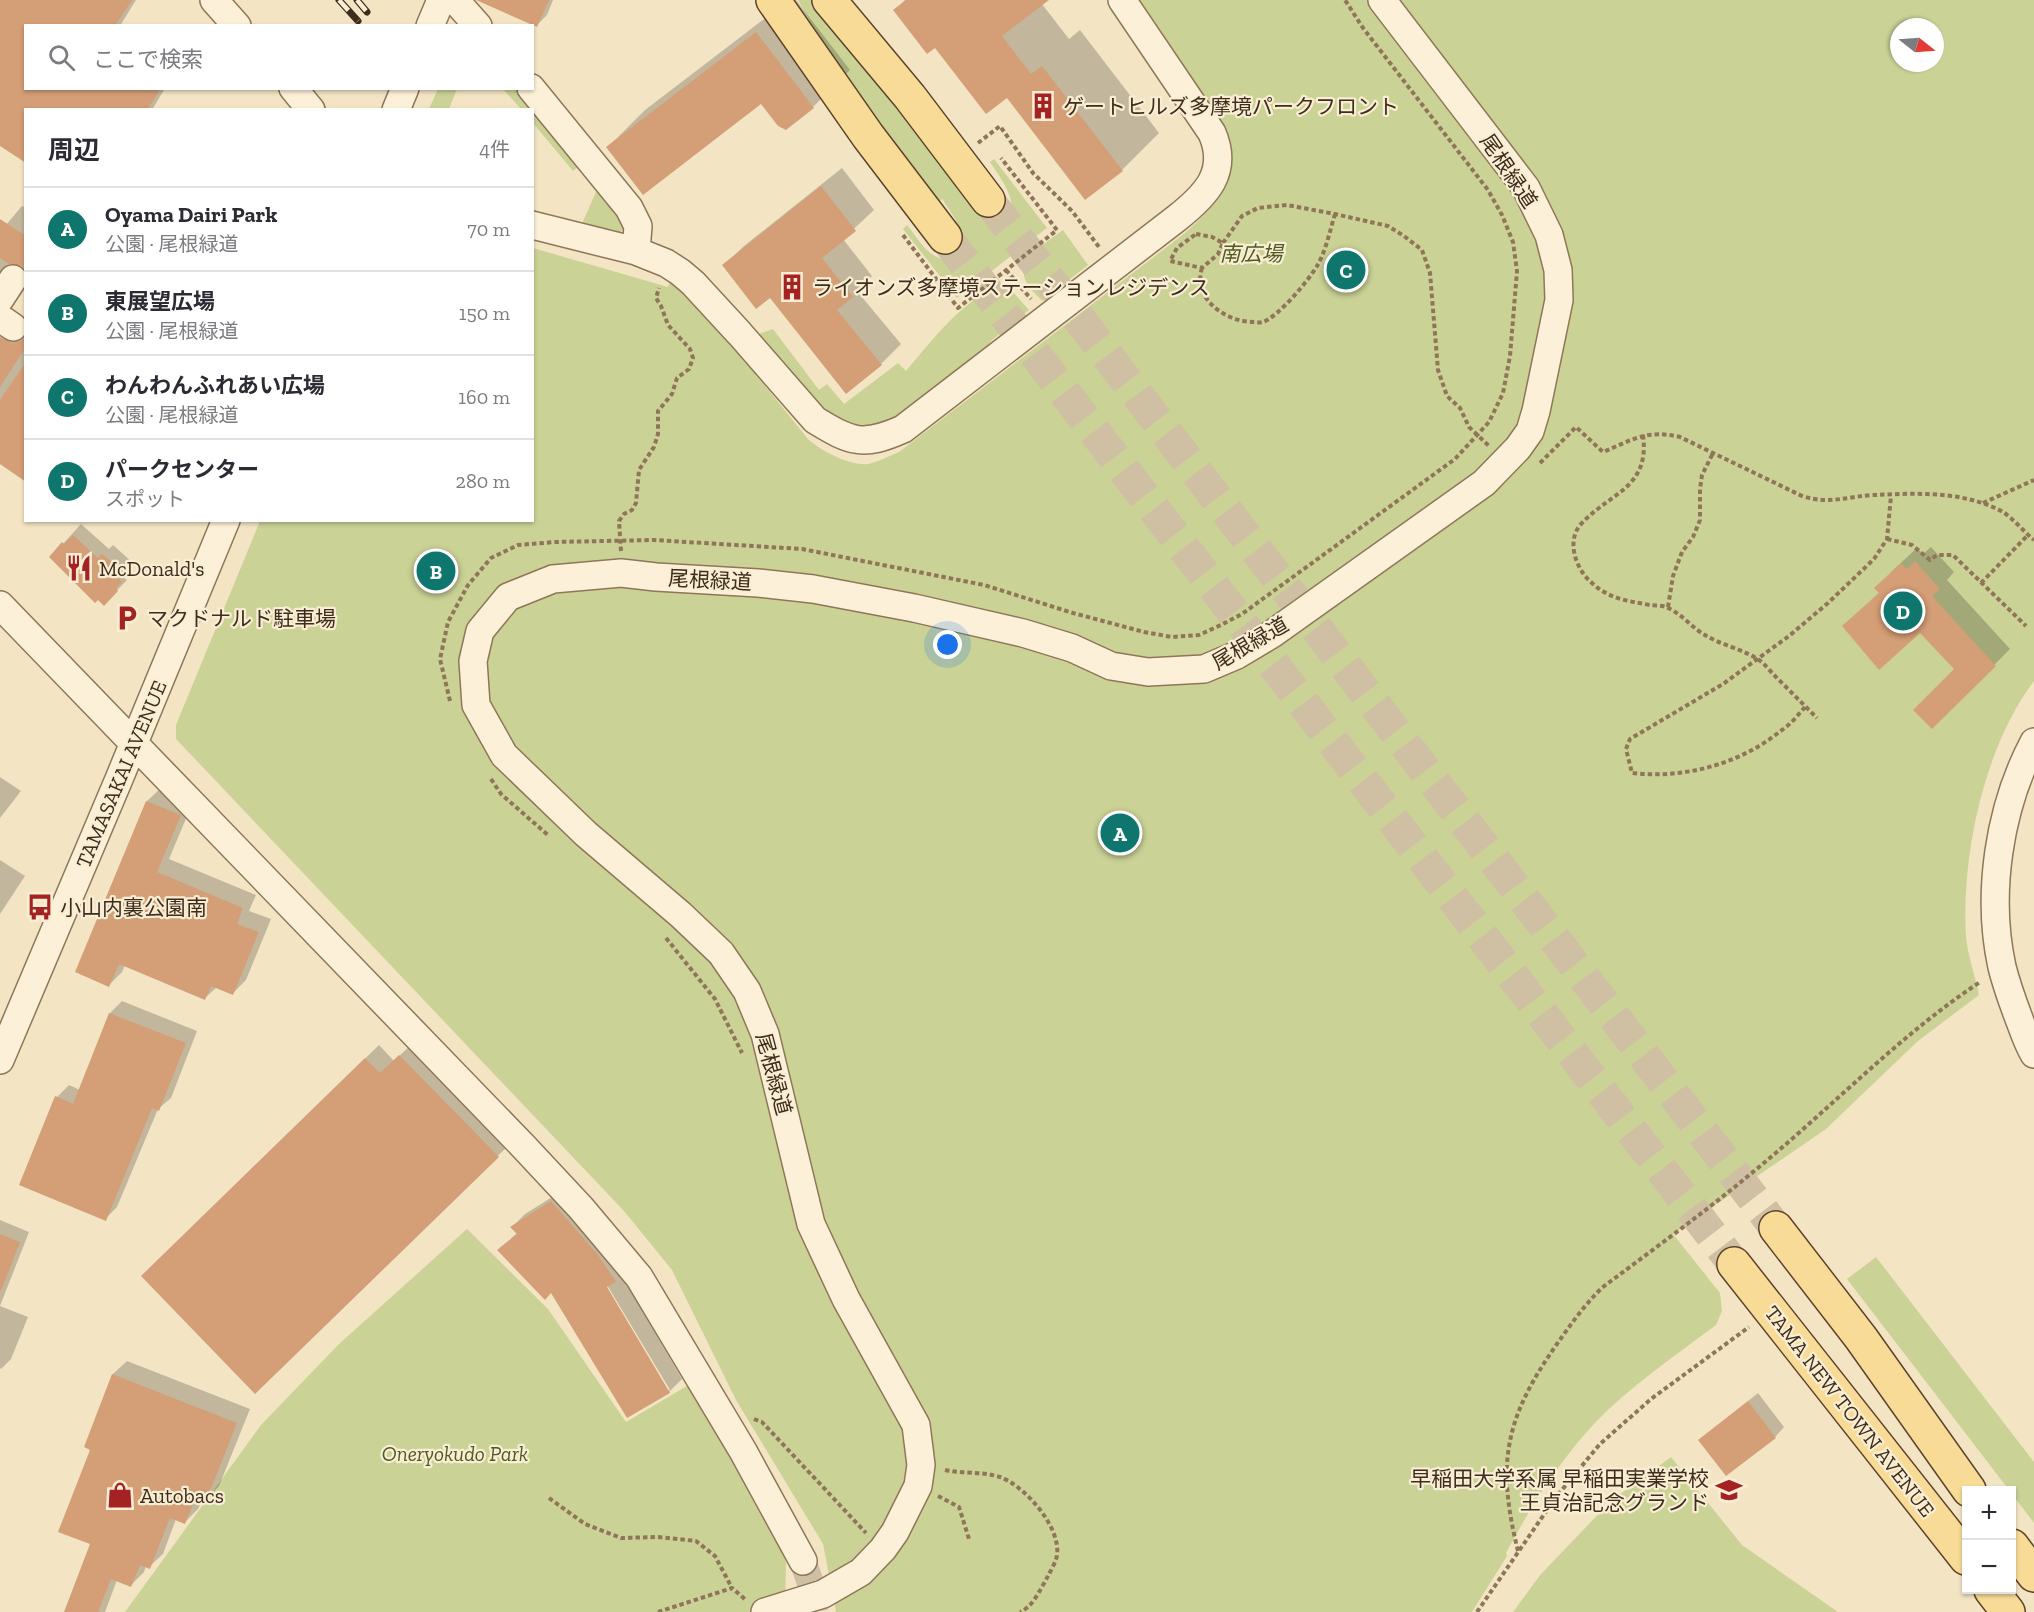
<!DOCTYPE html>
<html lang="ja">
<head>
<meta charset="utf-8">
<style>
	body { margin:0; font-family:"Zilla Slab","Noto Sans JP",serif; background:#f2f2f3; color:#2b2b33 }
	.controls { position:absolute; right:18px; bottom:18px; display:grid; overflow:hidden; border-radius:0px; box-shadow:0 2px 4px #0004 }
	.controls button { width:54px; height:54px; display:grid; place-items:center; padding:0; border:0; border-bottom:2px solid #e1e1e2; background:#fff; color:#2b2b33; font:30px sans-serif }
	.compass { position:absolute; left:1890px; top:18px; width:54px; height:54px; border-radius:50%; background:#fff; box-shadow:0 2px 4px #0004; rotate:107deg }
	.you { position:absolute; left:948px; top:645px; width:21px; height:21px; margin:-15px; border:4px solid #fff; border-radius:50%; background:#1a73e8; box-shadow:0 0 0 9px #1a73e833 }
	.badge { display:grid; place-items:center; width:39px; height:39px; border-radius:50%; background:#0f766e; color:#fff; font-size:20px; font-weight:700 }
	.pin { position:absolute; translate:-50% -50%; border:3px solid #fff; box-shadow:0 2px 6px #0006 }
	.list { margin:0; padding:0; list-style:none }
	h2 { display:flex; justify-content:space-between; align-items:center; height:78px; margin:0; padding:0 24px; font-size:26px }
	h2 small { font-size:20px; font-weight:400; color:#7c7c81 }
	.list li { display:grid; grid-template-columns:39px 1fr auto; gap:18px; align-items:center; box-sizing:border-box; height:84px; padding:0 24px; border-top:2px solid #e1e1e2 }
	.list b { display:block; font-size:22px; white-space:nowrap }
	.list p { margin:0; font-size:20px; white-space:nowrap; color:#7c7c81 }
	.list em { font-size:20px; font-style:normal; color:#7c7c81 }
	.icon { flex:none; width:33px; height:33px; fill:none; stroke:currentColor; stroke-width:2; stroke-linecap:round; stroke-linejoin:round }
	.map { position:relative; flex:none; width:2034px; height:1612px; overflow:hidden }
	.search { position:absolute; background:#fff; box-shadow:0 2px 4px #0004; left:24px; top:24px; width:510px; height:66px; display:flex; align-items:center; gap:15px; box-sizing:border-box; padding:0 21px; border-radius:0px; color:#7c7c81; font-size:22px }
	.panel { position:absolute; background:#fff; box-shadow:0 2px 4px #0004; left:24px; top:108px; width:510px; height:414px; border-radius:0px }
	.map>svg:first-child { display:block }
	.green { fill:#cbd296; fill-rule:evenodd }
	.shadow { fill:#0003; fill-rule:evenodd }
	.building { fill:#d49e76 }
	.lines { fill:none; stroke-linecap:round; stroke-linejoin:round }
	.minor-tunnel { stroke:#cfc0a3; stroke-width:27; stroke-dasharray:27 14; stroke-linecap:butt }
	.major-tunnel { stroke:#cfc0a3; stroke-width:33; stroke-dasharray:33 16; stroke-linecap:butt }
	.minor-casing { stroke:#8f7658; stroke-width:30 }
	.major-casing { stroke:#5d432c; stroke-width:36 }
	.path { stroke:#8f7658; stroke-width:4; stroke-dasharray:4.5 3; stroke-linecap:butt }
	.minor { stroke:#fcf1d8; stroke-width:27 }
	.major { stroke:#f9db98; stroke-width:33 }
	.rail-casing { stroke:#3e2d1d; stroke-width:7 }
	.rail { stroke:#f9eed4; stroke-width:4.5; stroke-dasharray:14; stroke-linecap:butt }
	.labels { text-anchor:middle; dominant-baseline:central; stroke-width:4.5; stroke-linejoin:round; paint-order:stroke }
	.poi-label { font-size:21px; fill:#3e2d1d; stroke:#f9eed4; text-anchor:start }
	.street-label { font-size:21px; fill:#3e2d1d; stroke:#f9eed4 }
	.park-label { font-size:21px; font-style:italic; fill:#4d5c22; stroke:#f9eed4 }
</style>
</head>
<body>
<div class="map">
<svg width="2034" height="1612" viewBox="0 0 2034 1612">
	<rect width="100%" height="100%" fill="#f3e5c4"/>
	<path class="green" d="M798 0H813L959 184 956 188C969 203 981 219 1001 224L1012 218C1015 196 1001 179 990 162L994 159 1047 228 957 298 903 229 907 225C914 233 920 244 928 251 942 263 970 270 964 241 961 226 951 212 942 199L937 203 830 55Z
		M1138 0H2034V681C1984 747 1961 856 1966 937 1968 956 1975 976 1979 995L1918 1041 1826 1129 1673 1234 1720 1293 1722 1311 1716 1325C1675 1356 1630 1386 1594 1424 1559 1461 1530 1508 1506 1553L1507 1556 1472 1612H836L823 1544 736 1400 672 1270 624 1211 176 739V725L260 521 532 520 533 248 668 287 670 280 696 300 808 439C821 451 850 466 868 464 878 462 889 456 899 452L1185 233C1210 210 1232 189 1229 153ZM1899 27H1935V63H1899Z
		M438 89H457L449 109H429Z
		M503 89H518L582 163 573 171 533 123 532 110 521 109Z
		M599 185 625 227 619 234 581 226Z
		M1063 230 1088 265 1042 301C1037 295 1029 289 1026 282 1015 258 1048 242 1063 230Z
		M996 286 1013 292 1029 310 992 340 981 355 897 421 864 432 822 414 756 335 773 329 819 390 827 384 844 404 898 363 906 371C933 339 958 306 996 286Z
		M467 1229 548 1309 626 1422 692 1383 767 1516 786 1562 785 1612H125L261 1425 339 1344Z
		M1876 1257 2034 1462V1523L2012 1494V1490H2009L1847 1279Z
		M1671 1457 1742 1545 1838 1612H1513L1541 1574 1612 1500Z"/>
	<path class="shadow" d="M0 0H136L120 26H26V88H165L152 110H26L0 145Z
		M497 0H553L547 15 537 25Z
		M789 0H796L850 70 813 107 761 102 608 147 645 110Z
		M905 0H1047L1042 4 1069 39 1080 30 1159 133 1122 170 1007 96 935 46 895 10Z
		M842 168 874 210 843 239 872 276 857 291 901 344 881 364 724 265 744 246Z
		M22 206 26 208V269L23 265 11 261 0 278V232Z
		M22 324 26 325V480L0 463V349L5 341Z
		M81 524 109 549 113 545 132 562 127 568 131 571 124 578 127 580 104 604 51 557Z
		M1931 547 1954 572 1947 580 2010 649 1932 727 1956 669 1920 631 1844 626 1880 592 1891 572 1917 548 1923 554Z
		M0 777 21 791 0 818Z
		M161 788 193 802 169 859 256 895 249 911 271 919 246 980 233 993 217 987 205 998 125 965 122 972 109 985 77 972 147 801Z
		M0 860 25 876 0 914Z
		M122 1001 197 1031 171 1098 158 1109 117 1207 105 1219 57 1097 69 1085 80 1090 110 1013Z
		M414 1042 511 1143 255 1392 143 1276 379 1045 394 1061Z
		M565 1189 611 1242 628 1268 621 1275 682 1379 669 1392 628 1416 551 1291 545 1297 499 1250 518 1232 512 1227 525 1214ZM604 1280 670 1390H667L602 1281Z
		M0 1220 29 1232 0 1306 28 1317 11 1359 1 1369 0 1368Z
		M127 1361 250 1409 219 1486 206 1500 203 1498 198 1509 185 1522 176 1519 163 1554 149 1567 146 1566 144 1572 131 1585 117 1580 105 1612H66L92 1544V1449L85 1446 113 1374Z
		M1758 1393 1784 1427 1775 1437 1700 1440Z"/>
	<path class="building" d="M0 0H132L115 26H26V88H161L147 110H26V163L0 146Z
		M476 0H549L537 27Z
		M906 0H1049L1002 36 1031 74 1042 66 1123 171 1085 200 1007 98 986 114 935 48 927 54 893 10Z
		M756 32 814 108 786 130 778 126 761 104 643 195 606 147Z
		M821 186 856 231 822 258 853 297 837 310 882 365 846 394 770 298 756 309 722 265Z
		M0 219 26 236V270L21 266 9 264 0 258Z
		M26 336V347L0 387V337L12 343 20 341Z
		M26 362V482L0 464V400Z
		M73 535 98 558 102 554 124 573 119 579 122 582 116 588 118 591 104 606 98 600 95 603 49 557 62 542 64 544Z
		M1915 561 1940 589 1932 596 1996 666 1932 729 1913 710 1954 669 1920 633 1879 670 1842 626 1879 593 1874 588 1901 563 1907 569Z
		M146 801 181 815 157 872 243 908 237 924 259 932 233 995 211 986 205 1000 119 964 109 987 75 972Z
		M109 1013 186 1043 159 1111 152 1108 106 1221 19 1185 55 1096 73 1104Z
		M399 1055 499 1157 255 1394 141 1276 365 1058 380 1073Z
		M551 1201 598 1255 616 1282 607 1287 670 1393 627 1418 551 1293 545 1300 497 1250 517 1234 510 1227Z
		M0 1234 20 1242 1 1291H0Z
		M112 1374 237 1423 206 1501 196 1497 185 1524 170 1518 150 1569 140 1565 131 1587 111 1579 98 1612H64L90 1544 58 1532 90 1450 84 1447Z
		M1748 1401 1776 1438 1726 1476 1698 1440Z"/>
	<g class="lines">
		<path class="minor-tunnel" d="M803 1561 810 1582 815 1612"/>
		<path class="major-tunnel" d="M988 200 1776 1228
			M945 237 1734 1264"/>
		<g class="minor-casing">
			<path id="minor" d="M214 0 237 26
				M455 0 478 26
				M430 26 441 0
				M293 88 311 110
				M531 88 629 208 638 226 636 251
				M396 110 405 88
				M532 225 636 251 666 263 680 272 693 283 740 334 815 420C851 442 863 447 903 429L1177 218C1206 195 1229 172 1212 133L1122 0
				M0 299 13 279
				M0 318 13 327
				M0 605 524 1147 581 1208 639 1277 743 1451 803 1561
				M2034 742C1999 808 1986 894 2002 967 2006 983 2012 1000 2018 1016 2023 1029 2027 1042 2034 1054
				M0 1060 119 779 226 520
				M765 1612 823 1594 861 1572 883 1549 895 1532 918 1486 921 1465 916 1425 846 1299 811 1224 765 1034 747 991 721 953 681 915 586 834 504 755 476 705 473 661 480 631 508 597 553 579 621 573 656 577 758 583 813 589 914 608 1023 633 1072 648 1111 666 1148 672 1204 669 1237 655 1272 634 1484 483 1518 448 1530 431 1536 411 1559 300 1558 270 1549 235 1526 188 1382 0"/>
		</g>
		<g class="major-casing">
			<path id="major" d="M773 0 868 136 945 237
				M829 0 910 97 988 200
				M1776 1228 1861 1338 1969 1490
				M1734 1264 1966 1558
				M2012 1546 2034 1575
				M1991 1590 2008 1612"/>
		</g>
		<path class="path" d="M978 143 1000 126 1033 173 1072 211 1099 247
			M1196 234 1212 237 1223 243 1218 254 1202 268 1170 261 1177 248Z
			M903 235 958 308 1057 230 1001 158
			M1223 243 1242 216 1258 208 1287 205 1335 214 1388 226 1404 236 1422 250 1430 273 1438 370 1447 396 1460 408 1469 427 1489 446
			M1202 268C1192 299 1226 322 1254 322 1257 322 1260 323 1263 322 1278 317 1309 280 1317 266 1326 251 1330 230 1335 214
			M1006 270 1031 299
			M1643 435C1650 488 1611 492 1582 523 1565 540 1576 570 1592 583 1609 599 1628 601 1650 605 1656 606 1663 605 1668 608 1682 614 1692 628 1705 635 1721 645 1745 650 1759 660 1765 664 1770 671 1775 676 1789 690 1803 704 1817 718
			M1540 463 1576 427 1603 452C1632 440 1647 429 1680 437L1802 496C1830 505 1848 496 1875 495 1917 493 1965 491 2003 512 2014 519 2024 532 2034 540
			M1983 503 2034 480
			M1887 539 1912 545 1930 560 1937 555H1953L2026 626
			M621 551 619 521 624 514 632 510 636 503 639 470 654 447 658 434V411L672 394 677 378 689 369 693 358 690 349 668 325 661 306 656 298 659 288
			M1981 583 2028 535
			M1668 607 1673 576 1682 552 1693 537 1700 520V489L1702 475 1713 453
			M450 701 440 659 448 622 468 585 491 558 518 545 555 542 654 540 802 549 984 585 1073 613 1144 632 1172 637 1199 635 1221 625 1242 614 1455 459 1489 422 1503 393 1510 356 1517 271 1513 242 1502 215 1488 190 1363 28 1345 0
			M1805 707C1798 715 1791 724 1782 730 1740 764 1685 779 1632 773L1626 749 1630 739 1723 684 1789 636 1828 603 1874 559 1887 539 1891 496
			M491 779 501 794 549 836
			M666 938 715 999 742 1053
			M754 1419 762 1422 866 1533
			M945 1470C963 1474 982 1471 1000 1477 1025 1486 1061 1527 1057 1555 1056 1562 1051 1570 1048 1576 1041 1588 1033 1607 1020 1612
			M938 1496 959 1507 969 1539
			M549 1498 585 1524 621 1538 658 1537 696 1541 715 1556 732 1588
			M1518 1551C1496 1463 1505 1418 1557 1344 1571 1324 1585 1304 1603 1287 1655 1248 1709 1209 1759 1167 1833 1106 1900 1035 1980 982
			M658 1612 732 1588 746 1600
			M1477 1612 1556 1497 1600 1444 1651 1399 1749 1327"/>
		<use href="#minor" class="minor"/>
		<use href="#major" class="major"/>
		<g class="rail-casing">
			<path id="rail" d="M339 0 358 21
				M357 0 367 12"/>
		</g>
		<use href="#rail" class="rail"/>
	</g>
	<defs>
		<g id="building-bare" transform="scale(2.07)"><path d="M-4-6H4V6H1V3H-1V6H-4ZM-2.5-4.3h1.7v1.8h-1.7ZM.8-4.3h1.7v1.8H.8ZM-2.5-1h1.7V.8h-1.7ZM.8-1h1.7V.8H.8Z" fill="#a52222" stroke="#f9eed4" stroke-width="2.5" paint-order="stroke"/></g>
		<g id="restaurant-bare" transform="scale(2.07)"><path d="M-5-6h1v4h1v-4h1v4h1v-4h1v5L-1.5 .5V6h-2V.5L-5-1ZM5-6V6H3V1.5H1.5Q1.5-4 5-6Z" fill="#a52222" stroke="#f9eed4" stroke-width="2.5" paint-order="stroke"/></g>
		<g id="parking-bare" transform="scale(2.07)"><path d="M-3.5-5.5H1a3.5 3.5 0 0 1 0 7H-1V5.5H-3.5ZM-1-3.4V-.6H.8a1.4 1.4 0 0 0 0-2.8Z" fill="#a52222" stroke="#f9eed4" stroke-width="2.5" paint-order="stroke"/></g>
		<g id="bus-bare" transform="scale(2.07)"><path d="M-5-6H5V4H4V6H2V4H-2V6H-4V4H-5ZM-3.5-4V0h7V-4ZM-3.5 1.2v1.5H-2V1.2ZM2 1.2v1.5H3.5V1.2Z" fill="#a52222" stroke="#f9eed4" stroke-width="2.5" paint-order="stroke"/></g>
		<g id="school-bare" transform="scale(2.07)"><path d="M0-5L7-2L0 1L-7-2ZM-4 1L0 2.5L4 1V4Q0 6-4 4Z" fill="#a52222" stroke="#f9eed4" stroke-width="2.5" paint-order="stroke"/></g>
		<g id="shop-bare" transform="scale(2.07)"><path d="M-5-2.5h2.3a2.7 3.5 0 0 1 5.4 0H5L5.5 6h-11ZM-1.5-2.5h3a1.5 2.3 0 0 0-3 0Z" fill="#a52222" stroke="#f9eed4" stroke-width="2.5" paint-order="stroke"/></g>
	</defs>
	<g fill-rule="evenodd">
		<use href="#building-bare" x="1043" y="106"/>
		<use href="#building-bare" x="792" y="287"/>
		<use href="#restaurant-bare" x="79" y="568"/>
		<use href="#parking-bare" x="127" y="618"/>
		<use href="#bus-bare" x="40" y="907"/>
		<use href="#school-bare" x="1729" y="1490"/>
		<use href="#shop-bare" x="120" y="1495"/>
	</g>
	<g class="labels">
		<g class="poi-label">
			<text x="1063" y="106">ゲートヒルズ多摩境パークフロント</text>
			<text x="812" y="287">ライオンズ多摩境ステーションレジデンス</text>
			<text x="99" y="568">McDonald's</text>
			<text x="147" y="618">マクドナルド駐車場</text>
			<text x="60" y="907">小山内裏公園南</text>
			<text x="1709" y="1478" text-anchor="end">早稲田大学系属 早稲田実業学校<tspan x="1709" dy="24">王貞治記念グランド</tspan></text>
			<text x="140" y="1495">Autobacs</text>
		</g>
		<g class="street-label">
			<text transform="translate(1509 171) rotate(56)">尾根緑道</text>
			<text transform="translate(710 580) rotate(3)">尾根緑道</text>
			<text transform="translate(1250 643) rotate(-30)">尾根緑道</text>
			<text transform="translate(121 774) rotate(-67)">TAMASAKAI AVENUE</text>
			<text transform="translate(774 1074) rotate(75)">尾根緑道</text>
			<text transform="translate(1850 1411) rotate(52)">TAMA NEW TOWN AVENUE</text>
		</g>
		<g class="park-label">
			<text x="1251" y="253">南広場</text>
			<text x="455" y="1453">Oneryokudo Park</text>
		</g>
	</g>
</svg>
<div class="controls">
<button>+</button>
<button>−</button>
</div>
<svg class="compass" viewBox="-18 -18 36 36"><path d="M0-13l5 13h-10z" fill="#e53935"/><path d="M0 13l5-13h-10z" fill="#7c7c81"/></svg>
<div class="you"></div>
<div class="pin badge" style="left:1120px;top:833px">A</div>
<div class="pin badge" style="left:436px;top:571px">B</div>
<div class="pin badge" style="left:1346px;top:270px">C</div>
<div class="pin badge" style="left:1903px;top:611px">D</div>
<div class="search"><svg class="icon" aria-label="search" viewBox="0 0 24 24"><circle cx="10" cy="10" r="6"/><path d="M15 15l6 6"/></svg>ここで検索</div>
<section class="panel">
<h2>周辺<small>4件</small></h2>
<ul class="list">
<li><span class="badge">A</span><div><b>Oyama Dairi Park</b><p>公園 · 尾根緑道</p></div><em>70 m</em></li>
<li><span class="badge">B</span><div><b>東展望広場</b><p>公園 · 尾根緑道</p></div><em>150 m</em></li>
<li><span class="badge">C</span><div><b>わんわんふれあい広場</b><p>公園 · 尾根緑道</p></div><em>160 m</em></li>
<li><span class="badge">D</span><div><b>パークセンター</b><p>スポット</p></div><em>280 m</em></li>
</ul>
</section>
</div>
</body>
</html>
